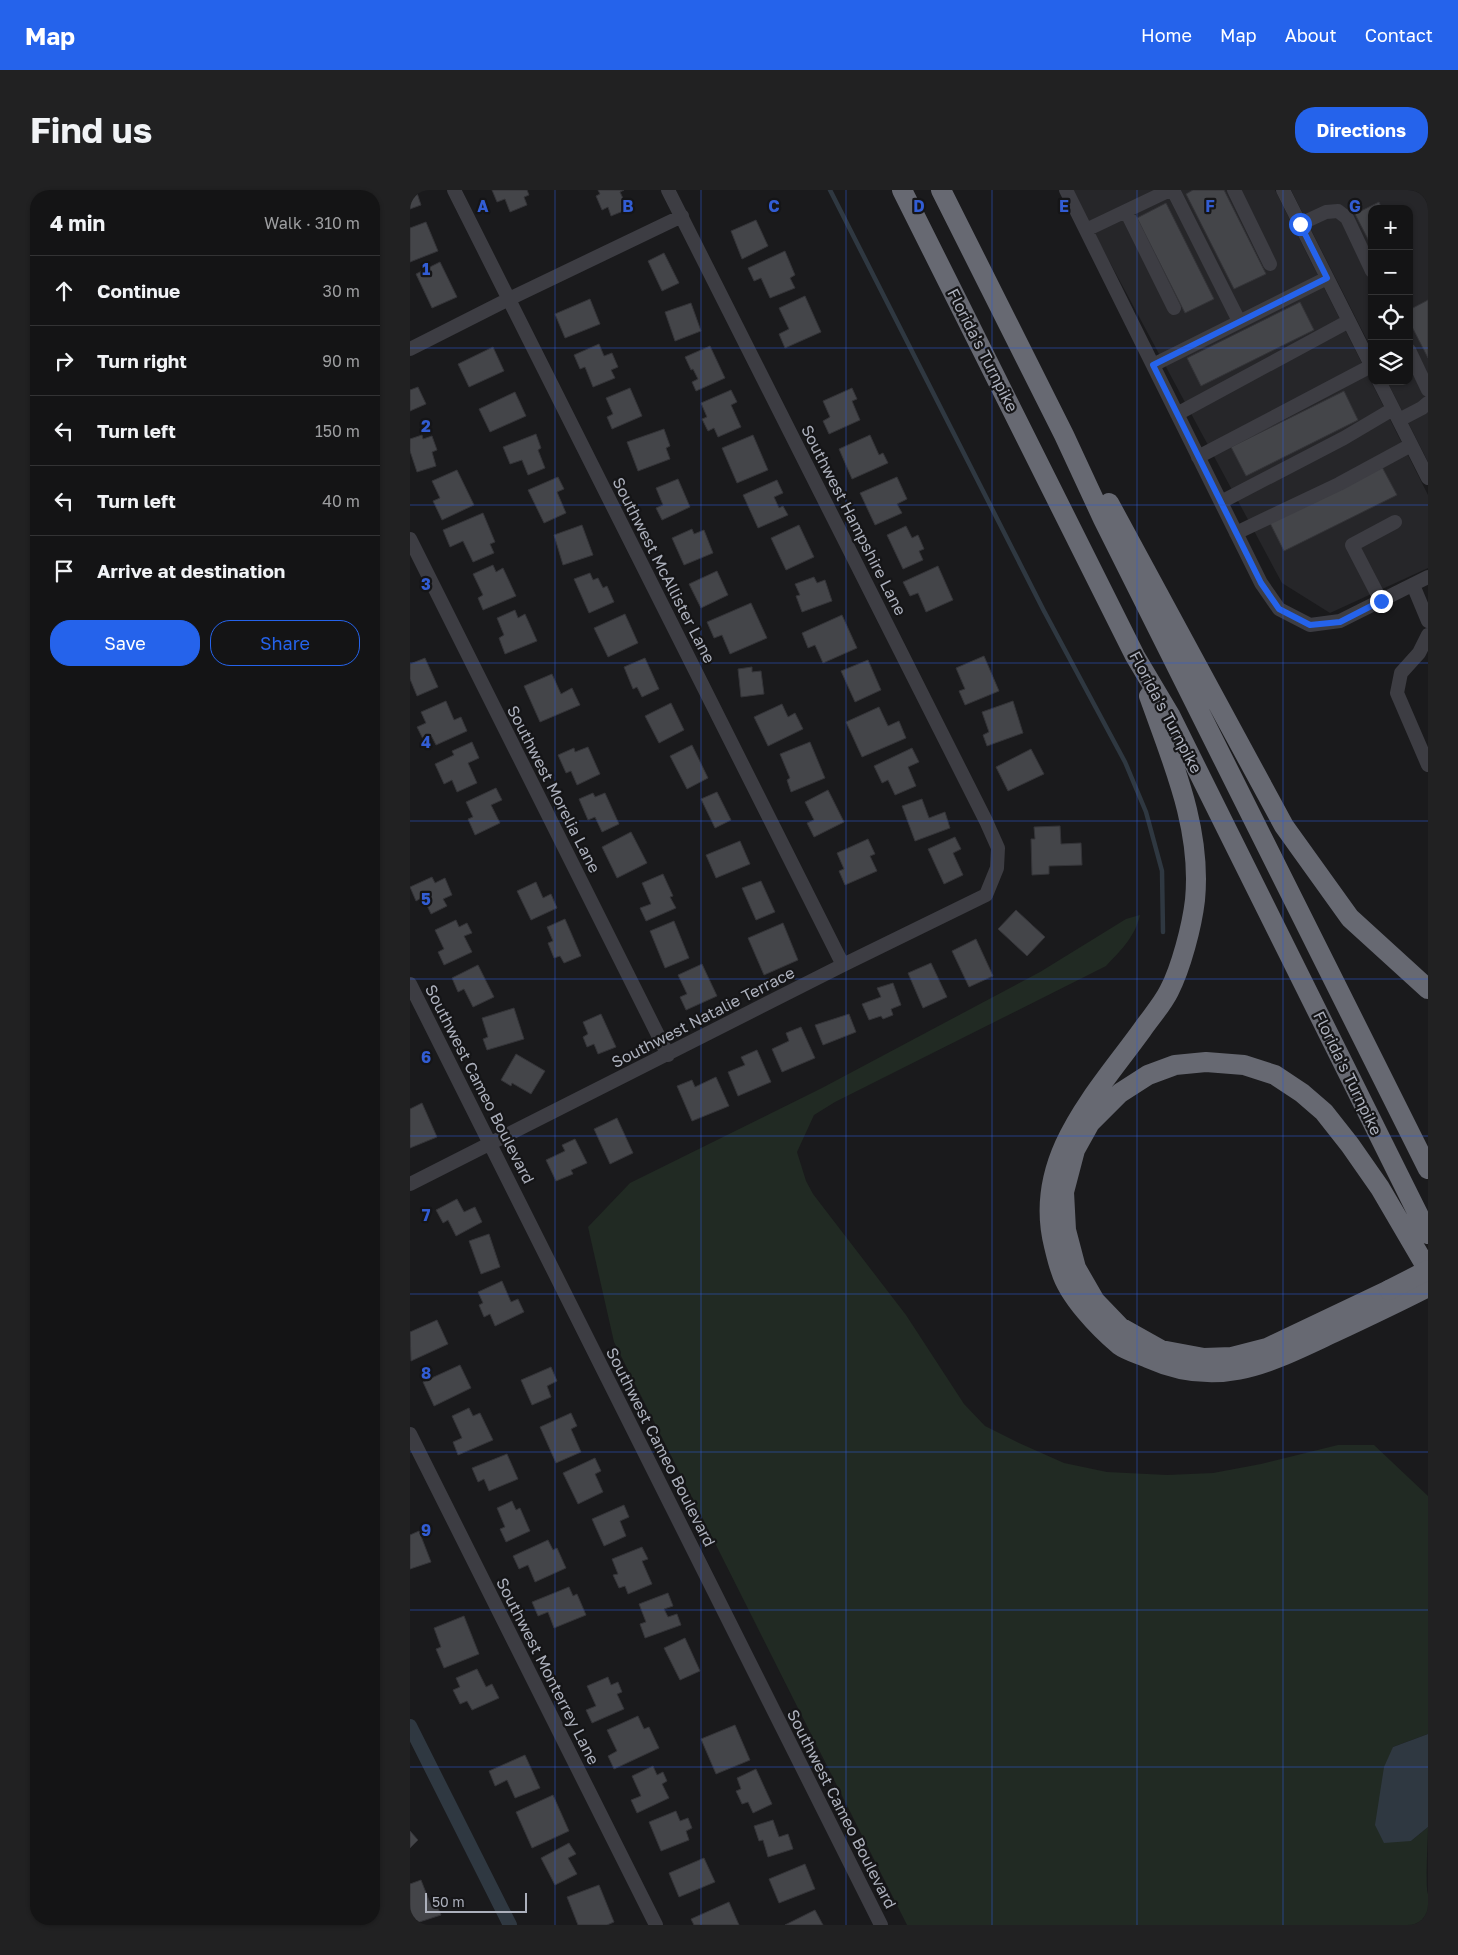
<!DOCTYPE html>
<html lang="en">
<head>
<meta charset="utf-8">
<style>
	body { margin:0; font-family:"Golos Text",sans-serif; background:#212122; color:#f1f3f6 }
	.controls { position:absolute; right:15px; top:15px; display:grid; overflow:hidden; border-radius:10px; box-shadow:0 1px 4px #0004 }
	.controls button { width:45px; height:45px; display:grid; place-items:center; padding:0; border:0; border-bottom:1px solid #333334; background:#141415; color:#f1f3f6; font:25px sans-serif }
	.scale { position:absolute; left:15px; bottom:12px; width:102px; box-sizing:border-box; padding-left:5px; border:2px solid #acb0bc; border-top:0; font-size:14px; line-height:18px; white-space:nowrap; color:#acb0bc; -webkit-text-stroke:4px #151517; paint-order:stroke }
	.stop { position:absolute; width:15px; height:15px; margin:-11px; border:4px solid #2563eb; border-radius:50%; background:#fff }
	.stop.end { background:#2563eb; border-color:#fff; box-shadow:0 1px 5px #0008 }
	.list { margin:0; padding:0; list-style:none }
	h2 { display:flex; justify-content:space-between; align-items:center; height:65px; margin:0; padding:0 20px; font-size:21px }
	h2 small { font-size:16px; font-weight:400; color:#9d9ea0 }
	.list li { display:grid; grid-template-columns:32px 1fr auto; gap:15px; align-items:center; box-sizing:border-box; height:70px; padding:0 20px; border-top:1px solid #333334 }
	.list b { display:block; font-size:19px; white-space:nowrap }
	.list em { font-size:16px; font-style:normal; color:#9d9ea0 }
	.actions { display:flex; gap:10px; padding:15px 20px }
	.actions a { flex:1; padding:11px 0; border:1px solid #2563eb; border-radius:20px; text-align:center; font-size:18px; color:#2563eb }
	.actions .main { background:#2563eb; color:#fff }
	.icon { flex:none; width:28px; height:28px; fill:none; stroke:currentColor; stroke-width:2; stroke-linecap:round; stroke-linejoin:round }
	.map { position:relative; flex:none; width:1018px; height:1735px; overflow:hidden; border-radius:20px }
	header { display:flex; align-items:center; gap:30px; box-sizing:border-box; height:70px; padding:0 25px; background:#2563eb; color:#fff }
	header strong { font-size:24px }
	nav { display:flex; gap:28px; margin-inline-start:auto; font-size:18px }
	.intro { display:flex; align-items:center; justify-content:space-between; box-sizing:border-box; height:120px; padding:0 30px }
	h1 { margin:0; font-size:35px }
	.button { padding:12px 22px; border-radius:20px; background:#2563eb; color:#fff; font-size:18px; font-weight:700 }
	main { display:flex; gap:30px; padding:0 30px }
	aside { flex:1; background:#141415; border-radius:20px; box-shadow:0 1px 4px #0004 }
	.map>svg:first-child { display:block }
	.built { fill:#262629 }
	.green { fill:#212a23 }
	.water { fill:#2f3841 }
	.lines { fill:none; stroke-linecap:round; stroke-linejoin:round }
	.stream { stroke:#2f3841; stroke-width:4.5 }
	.canal { stroke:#2f3841; stroke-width:14 }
	.building { fill:#444549; stroke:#343438 }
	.minor { stroke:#3d3d43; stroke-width:14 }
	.highway { stroke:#676972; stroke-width:20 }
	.highway-bridge { stroke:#676972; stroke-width:20 }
	.route { stroke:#2563eb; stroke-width:6 }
	.grid { fill:none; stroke:#325dd4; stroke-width:1; stroke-opacity:0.55 }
	.labels { text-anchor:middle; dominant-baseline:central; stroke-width:4.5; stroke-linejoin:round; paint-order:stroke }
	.street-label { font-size:16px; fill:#acb0bc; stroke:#151517 }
	.grid-label { font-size:16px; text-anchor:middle; font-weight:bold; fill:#325dd4; stroke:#151517; stroke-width:4.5; stroke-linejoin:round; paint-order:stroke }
</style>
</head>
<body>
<header>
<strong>Map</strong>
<nav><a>Home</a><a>Map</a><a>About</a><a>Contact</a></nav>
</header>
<div class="intro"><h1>Find us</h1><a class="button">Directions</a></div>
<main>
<aside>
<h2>4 min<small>Walk · 310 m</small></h2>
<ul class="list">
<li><svg class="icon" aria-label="ahead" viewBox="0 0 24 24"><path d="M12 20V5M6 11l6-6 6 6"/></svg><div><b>Continue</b></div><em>30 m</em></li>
<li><svg class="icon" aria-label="right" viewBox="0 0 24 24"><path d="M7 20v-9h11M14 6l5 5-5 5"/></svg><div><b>Turn right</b></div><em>90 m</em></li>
<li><svg class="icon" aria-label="left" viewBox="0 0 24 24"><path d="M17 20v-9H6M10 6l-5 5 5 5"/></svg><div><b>Turn left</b></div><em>150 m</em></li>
<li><svg class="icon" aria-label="left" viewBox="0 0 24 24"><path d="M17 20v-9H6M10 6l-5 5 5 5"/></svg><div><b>Turn left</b></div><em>40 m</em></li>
<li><svg class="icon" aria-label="arrive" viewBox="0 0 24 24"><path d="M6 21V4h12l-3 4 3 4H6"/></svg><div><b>Arrive at destination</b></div></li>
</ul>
<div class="actions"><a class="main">Save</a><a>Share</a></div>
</aside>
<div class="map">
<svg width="1018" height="1735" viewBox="0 0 1018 1735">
	<rect width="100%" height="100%" fill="#1a1a1c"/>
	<path class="built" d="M661 0H865L1018 305V378L920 423 872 393Z
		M881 0H1018V272L977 191H999V19H962V160Z"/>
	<path class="green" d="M730 725C725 747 711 760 696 776L425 912 404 925 387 962 396 991 403 1004 496 1125 554 1214 575 1236 609 1253 654 1273 697 1282 757 1285 803 1283 851 1274 928 1255H964L1018 1306V1544L983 1557 1001 1651 1018 1637C1018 1648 1015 1698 1018 1704V1735H497L204 1152 178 1037 220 993 412 898 630 782 716 729Z"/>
	<path class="water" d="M1018 1544V1637L1001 1651 974 1653 965 1635 974 1577 983 1557Z"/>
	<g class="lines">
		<path class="stream" d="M420 0 634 421 715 572 736 622 752 681 753 742"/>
		<path class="canal" d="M0 1536 100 1735"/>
	</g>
	<path class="building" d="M6 0 11 15 0 19V2Z
		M82 0H117L119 5 114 7 117 15 100 22 95 9 87 12Z
		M188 0H214L210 2 218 19 201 26 198 17 192 20 186 6 190 4Z
		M783 0H814L856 84 824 99 776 4Z
		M969 12 972 19H962V57L945 24Z
		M756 13 804 109 775 123 727 28Z
		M346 30 358 56 332 69 321 41Z
		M16 32 28 61 0 72V38Z
		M375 61 385 85 380 88 385 98 360 108 351 88 344 91 338 78Z
		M254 63 269 93 252 101 238 71Z
		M30 72 47 107 22 118 6 84Z
		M395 106 411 142 375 158 369 144 379 139 369 118Z
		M180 109 190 134 155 148 145 124Z
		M1018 110V168L999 131V120Z
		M890 112 904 140 791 196 777 168Z
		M281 113 291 141 265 151 255 122Z
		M189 154 194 166 202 163 208 177 201 180 205 188 183 197 175 177 170 179 164 165Z
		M300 156 315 188 286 201 282 192 288 189 283 179 281 180 275 167Z
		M83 157 94 181 59 197 48 174Z
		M8 197 16 214 0 221V200Z
		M220 198 232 226 202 239 197 227 203 224 196 208Z
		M442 198 447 209 442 211 450 230 419 244 413 231 420 227 413 211Z
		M321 200 327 212 321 215 331 237 308 247 304 238 298 241 292 229 297 227 291 213Z
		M934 201 948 230 836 286 821 257Z
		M105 202 116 226 80 242 69 219Z
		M254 239 260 256 256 258 260 269 228 281 217 252Z
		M126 244 131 258 128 260 135 278 118 285 112 270 100 274 93 257Z
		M12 245 13 249 22 246 27 260 22 262 26 276 7 282 0 261V249Z
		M343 245 358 280 327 293 312 258Z
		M460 245 469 265 473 263 478 273 442 289 429 259Z
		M972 277 987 305 874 361 860 333Z
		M47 280 64 315 32 330 23 311 30 308 22 291Z
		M148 287 154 299 147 302 156 323 134 333 118 300Z
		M487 287 497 309 487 314 492 323 465 335 450 303Z
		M268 289 280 317 252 330 246 318 253 315 246 298Z
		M367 290 373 303 364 307 369 318 373 316 378 325 348 338 333 305Z
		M73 323 85 352 80 354 84 363 63 372 53 351 40 357 33 340Z
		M172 335 183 365 153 375 144 345Z
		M389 335 404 367 376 380 361 348Z
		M496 336 502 348 508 345 514 359 509 361 513 370 493 379 477 345Z
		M282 339 284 344 294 340 303 363 274 375 262 348Z
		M83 375 86 382 93 378 106 406 73 420 68 408 73 405 63 384Z
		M528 376 543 410 516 422 508 403 500 406 493 392Z
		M307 381 318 405 291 418 279 394Z
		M180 383 183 390 188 388 193 398 197 396 204 412 179 423 164 389Z
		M404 387 407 393 415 390 422 411 392 422 386 406 390 405 385 394Z
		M341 413 357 448 320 464 312 445 304 448 297 432Z
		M105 420 108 428 115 424 127 451 95 464 89 448 94 445 87 428Z
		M215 424 228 453 198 467 184 438Z
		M432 425 447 458 413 473 405 455 398 458 392 443Z
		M574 466 589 501 555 515 549 501 555 499 546 478Z
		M15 468 28 497 7 506 0 489V474Z
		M235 468 249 499 232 507 227 497 223 499 214 477Z
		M458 470 471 500 445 512 431 481Z
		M342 477V482L351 481 354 504 331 507 328 479Z
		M142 484 151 504 162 498 170 515 130 532 114 496Z
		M36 511 44 530 51 527 57 541 26 555 22 547 14 551 7 537 16 533 11 522Z
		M603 511 613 543 577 556 573 545 579 542 572 522Z
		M261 513 274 540 249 553 235 526Z
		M372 514 378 527 385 523 393 539 358 556 344 527Z
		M469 517 478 536 489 531 496 548 452 567 436 532Z
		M62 552 69 568 58 573 67 593 47 602 42 590 34 594 25 574 44 565 42 561Z
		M400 552 415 588 381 602 377 590 380 588 370 564Z
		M282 555 298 588 277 599 260 566Z
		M178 557 190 584 167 595 161 581 156 583 148 565 164 558 165 562Z
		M502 558 509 572 498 577 506 596 485 605 478 590 472 593 464 576Z
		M621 559 634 584 598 601 586 577Z
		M86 598 92 610 81 615 90 633 65 645 58 629 63 627 56 612Z
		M418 600 434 632 404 647 397 633 404 630 395 612Z
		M307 602 321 630 305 638 291 609Z
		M183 603 185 607 195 603 209 634 192 642 185 627 178 630 169 609Z
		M512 609 519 628 535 622 540 638 505 651 492 616Z
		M650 636 651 654 671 653 672 675 639 676V684L622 685 621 649H625L624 637Z
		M221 642 237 673 207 688 192 657Z
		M545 647 551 659 543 663 553 685 534 694 518 659Z
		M458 649 465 664 460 666 467 681 435 695 429 681 434 679 427 663Z
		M330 651 340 674 306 688 296 665Z
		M253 684 263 706 260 707 266 718 236 731 230 718 241 714 232 693Z
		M22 687 25 693 35 688 42 705 33 709 37 716 21 724 13 707 6 711 0 697Z
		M351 691 365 722 346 730 332 698Z
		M126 692 133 708 141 704 147 718 121 730 107 701Z
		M606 720 635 747 617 766 588 739Z
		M155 729 171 766 154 773 150 766 144 768 138 753 143 751 137 737Z
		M46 730 49 737 57 733 62 743 54 746 62 762 34 775 28 762 34 759 25 740Z
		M264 731 279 768 255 778 240 741Z
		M373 733 388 770 354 785 338 748Z
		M566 749 583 786 559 797 542 761Z
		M521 773 537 807 513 818 498 783Z
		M292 774 307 806 276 820 270 807 277 804 268 785Z
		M68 775 84 807 63 817 54 799 48 802 42 788Z
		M483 793 491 815 481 819 483 825 473 829 471 826 459 830 452 814 471 807 467 798Z
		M104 818 114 849 77 860 73 849 78 847 72 828Z
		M191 824 206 857 188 864 184 854 177 857 173 847 178 844 173 832Z
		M439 824 446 842 413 855 405 835Z
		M391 837 405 868 372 882 362 859 379 851 376 843Z
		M347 860 361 892 328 906 318 882 335 875 331 867Z
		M106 864 135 881 121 904 102 893 101 896 91 890Z
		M306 887 319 916 282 931 267 896 282 890 285 897Z
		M12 913 27 947 0 958V919Z
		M207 928 223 963 200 974 184 939Z
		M165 949 177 973 161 980 163 984 146 991 136 970 155 961 152 955Z
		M47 1009 54 1022 65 1017 72 1032 46 1046 38 1030 33 1033 26 1020Z
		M79 1044 90 1077 71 1084 59 1051Z
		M92 1091 101 1112 108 1109 114 1122 85 1136 80 1124 74 1127 69 1115 73 1113 68 1102Z
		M27 1130 38 1154 1 1171 0 1142Z
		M50 1175 61 1198 24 1216 13 1192Z
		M141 1177 147 1191 137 1196 141 1207 122 1215 111 1190Z
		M59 1218 63 1226 70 1223 83 1250 48 1265 43 1252 52 1248 42 1226Z
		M161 1223 167 1236 161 1239 171 1262 146 1273 130 1237Z
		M97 1264 108 1289 79 1301 74 1289 68 1292 62 1278Z
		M185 1268 191 1281 185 1284 193 1302 168 1314 153 1283Z
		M102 1311 106 1320 110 1318 120 1341 96 1352 90 1339 95 1337 87 1318Z
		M214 1315 219 1327 210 1331 216 1346 194 1356 182 1329Z
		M9 1341 21 1372 0 1379V1345Z
		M138 1350 143 1360 147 1358 156 1378 125 1392 118 1375 109 1379 103 1366Z
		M232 1357 238 1369 232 1371 242 1394 218 1404 215 1396 209 1398 203 1385 208 1384 202 1369Z
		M159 1397 163 1406 167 1404 176 1425 144 1438 138 1422 128 1426 122 1412Z
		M258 1403 263 1416 254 1419 258 1427 267 1424 271 1435 235 1448 230 1434 236 1432 229 1414Z
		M54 1426 69 1464 34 1478 26 1459 31 1457 24 1438Z
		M275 1448 290 1481 270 1490 254 1458Z
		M67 1479 76 1497 82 1494 89 1508 62 1520 57 1511 50 1514 43 1500 50 1497 46 1488Z
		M198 1487 201 1495 208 1492 212 1502 207 1504 214 1519 182 1533 176 1520 186 1516 177 1496Z
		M228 1526 234 1539 239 1537 249 1558 204 1579 198 1566 207 1561 197 1540Z
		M325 1535 340 1570 306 1584 291 1549Z
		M115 1565 130 1598 105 1608 97 1590 85 1596 79 1581Z
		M243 1576 247 1585 253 1582 257 1591 252 1594 259 1608 227 1623 221 1610 231 1606 222 1586Z
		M346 1579 362 1614 343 1623 338 1612 332 1614 326 1601 331 1599 327 1588Z
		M143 1605 159 1641 122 1658 106 1622Z
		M266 1621 270 1631 278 1628 282 1638 276 1641 279 1650 251 1661 239 1632Z
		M363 1630 369 1647 378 1644 383 1659 358 1667 353 1650 349 1651 344 1636Z
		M0 1641 8 1650 0 1658Z
		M159 1653 166 1664 158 1668 167 1684 145 1695 131 1668Z
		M294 1668 305 1692 269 1707 259 1683Z
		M395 1674 405 1699 369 1713 359 1689Z
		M11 1690 20 1713 25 1711 31 1725 0 1735V1694Z
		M189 1695 204 1732 197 1735H168L157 1707Z
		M319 1712 329 1735H284L281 1729Z
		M405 1720 413 1735H375Z"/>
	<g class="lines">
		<path class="minor" d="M44 0 433 775
			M656 0 851 393 869 419 900 435 930 431 1018 387
			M763 0 829 131
			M824 0 860 74
			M873 0 962 177
			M716 21 764 118
			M890 34 916 22 928 21 937 28 962 81
			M676 40 760 0
			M0 159 99 109 272 26
			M999 160 1018 200
			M743 175 917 88
			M969 191 1018 288
			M767 224 939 131
			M989 230 1012 218 1018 213
			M788 267 961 176
			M811 312 934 248 983 219
			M826 343 929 294 1001 255
			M0 349 258 865
			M1003 395 1018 431
			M971 411 942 355 985 332
			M1018 445 1009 463 991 483 987 503 1018 575
			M0 794 471 1735
			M0 994 433 775 576 705 587 678 588 658 576 631 258 0
			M0 1244 246 1735"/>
		<path class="highway" d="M492 0 725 466 760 525 1018 1044
			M531 0 654 245 693 329 1018 979
			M699 313 874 636 940 728 1018 799
			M739 506C762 571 792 638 785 710 782 736 771 778 759 801 752 815 741 827 732 840 685 905 622 969 644 1056 646 1064 648 1073 651 1081 659 1107 689 1138 709 1155 717 1161 729 1164 738 1168 809 1200 859 1173 923 1143 955 1128 987 1113 1018 1097
			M979 1100 857 1158 822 1167 794 1168 751 1160 710 1137 685 1111 666 1078 656 1040 654 1002 665 960 680 933 710 903 738 885 765 875 796 872 834 875 865 885 892 903 914 922 940 955 970 998 1018 1080"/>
		<path class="highway-bridge" d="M979 1100 1018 1080"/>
	</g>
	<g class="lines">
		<path class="route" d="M890 34 917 88 743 175 851 393 869 419 900 435 930 432 971 411"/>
	</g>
	<path class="grid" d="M145 0V1735M291 0V1735M436 0V1735M582 0V1735M727 0V1735M873 0V1735M0 158H962M999 158H1018M0 315H1018M0 473H1018M0 631H1018M0 789H1018M0 946H1018M0 1104H1018M0 1262H1018M0 1420H1018M0 1577H1018"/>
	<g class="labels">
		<g class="street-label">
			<text transform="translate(573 160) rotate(63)">Florida's Turnpike</text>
			<text transform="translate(444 330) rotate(63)">Southwest Hampshire Lane</text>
			<text transform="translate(254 380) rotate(63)">Southwest McAllister Lane</text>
			<text transform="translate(756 522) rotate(62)">Florida's Turnpike</text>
			<text transform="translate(144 599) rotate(63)">Southwest Morelia Lane</text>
			<text transform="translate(293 827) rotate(-27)">Southwest Natalie Terrace</text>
			<text transform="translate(938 883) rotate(64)">Florida's Turnpike</text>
			<text transform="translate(70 894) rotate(63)">Southwest Cameo Boulevard</text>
			<text transform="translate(251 1257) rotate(63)">Southwest Cameo Boulevard</text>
			<text transform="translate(138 1481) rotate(63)">Southwest Monterrey Lane</text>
			<text transform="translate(432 1619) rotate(63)">Southwest Cameo Boulevard</text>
		</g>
	</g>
	<g class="grid-label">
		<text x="73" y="22">A</text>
		<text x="218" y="22">B</text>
		<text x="364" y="22">C</text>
		<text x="509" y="22">D</text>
		<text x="654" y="22">E</text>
		<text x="800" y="22">F</text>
		<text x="945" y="22">G</text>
		<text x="16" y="85">1</text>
		<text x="16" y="242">2</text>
		<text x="16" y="400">3</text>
		<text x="16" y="558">4</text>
		<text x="16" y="715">5</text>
		<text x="16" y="873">6</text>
		<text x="16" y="1031">7</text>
		<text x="16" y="1189">8</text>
		<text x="16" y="1346">9</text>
	</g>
</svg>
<div class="controls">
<button>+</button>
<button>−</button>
<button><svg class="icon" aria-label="locate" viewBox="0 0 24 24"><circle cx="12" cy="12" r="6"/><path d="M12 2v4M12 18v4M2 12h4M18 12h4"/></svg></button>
<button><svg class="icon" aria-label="layers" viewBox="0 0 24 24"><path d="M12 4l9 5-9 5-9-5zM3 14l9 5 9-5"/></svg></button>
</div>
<div class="scale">50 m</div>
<div class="stop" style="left:890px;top:34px"></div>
<div class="stop end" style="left:971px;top:411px"></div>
</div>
</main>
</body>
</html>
